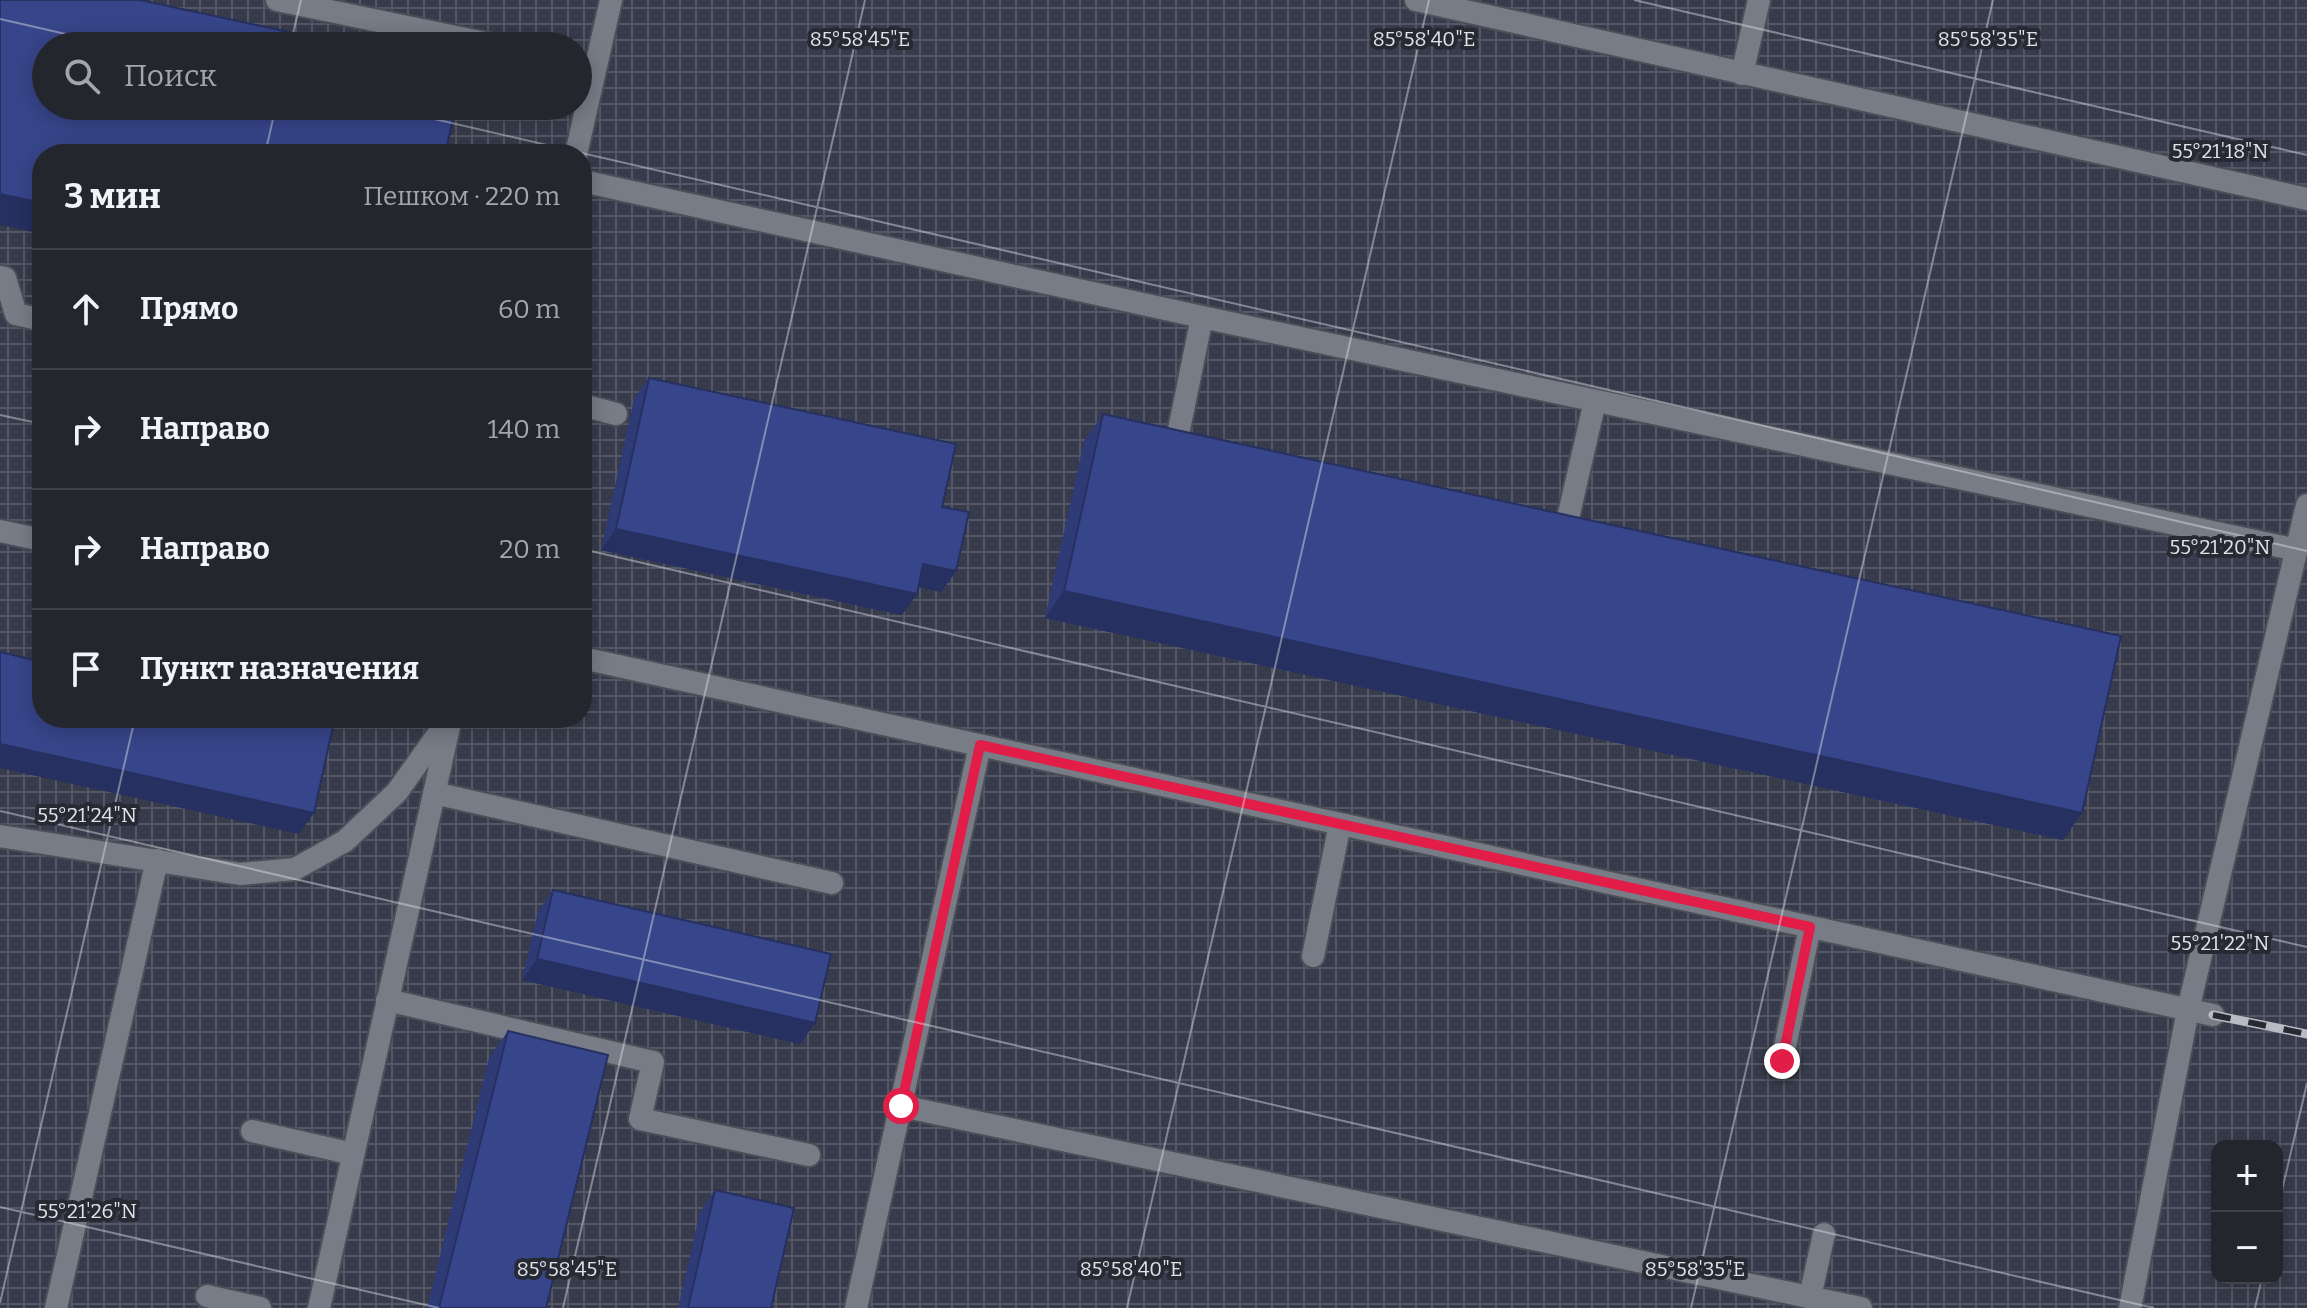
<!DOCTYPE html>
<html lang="ru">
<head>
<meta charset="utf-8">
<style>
	body { margin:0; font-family:Bitter,serif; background:#2c2e36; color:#f1f3f6 }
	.controls { position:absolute; right:24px; bottom:24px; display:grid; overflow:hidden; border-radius:16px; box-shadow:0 4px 20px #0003 }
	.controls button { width:72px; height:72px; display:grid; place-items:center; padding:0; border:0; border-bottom:2px solid #41434a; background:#24262e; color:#f1f3f6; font:40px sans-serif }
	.stop { position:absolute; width:24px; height:24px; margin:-18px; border:6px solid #e11d48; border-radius:50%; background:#fff }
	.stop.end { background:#e11d48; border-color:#fff; box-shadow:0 2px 8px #0008 }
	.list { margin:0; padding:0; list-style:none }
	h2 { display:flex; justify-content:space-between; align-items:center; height:104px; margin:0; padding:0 32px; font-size:34px }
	h2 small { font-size:26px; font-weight:400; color:#a3a5aa }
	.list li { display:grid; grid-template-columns:52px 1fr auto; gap:24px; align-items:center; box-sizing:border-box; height:120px; padding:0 32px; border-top:2px solid #41434a }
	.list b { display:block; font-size:30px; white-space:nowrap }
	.list em { font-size:26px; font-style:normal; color:#a3a5aa }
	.icon { flex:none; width:44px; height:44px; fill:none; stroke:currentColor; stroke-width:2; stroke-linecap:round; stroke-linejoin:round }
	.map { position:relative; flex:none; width:2307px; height:1308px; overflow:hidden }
	.search { position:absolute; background:#24262e; box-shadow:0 4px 20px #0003; left:32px; top:32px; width:560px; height:88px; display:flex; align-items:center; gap:20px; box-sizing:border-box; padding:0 28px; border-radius:44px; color:#a3a5aa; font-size:30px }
	.panel { position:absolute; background:#24262e; box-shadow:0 4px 20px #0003; left:32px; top:144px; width:560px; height:584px; border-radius:32px }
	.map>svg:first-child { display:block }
	.industrial { fill:url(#industrial-grid); fill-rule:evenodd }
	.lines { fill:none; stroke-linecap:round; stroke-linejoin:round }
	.service-casing { stroke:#4c4f57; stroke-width:26 }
	.service { stroke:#787c87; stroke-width:22 }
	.rail-casing { stroke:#b9bbc3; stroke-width:9 }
	.rail { stroke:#272933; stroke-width:6; stroke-dasharray:18; stroke-linecap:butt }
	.wall { fill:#2f3b77 }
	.shaded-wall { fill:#263061 }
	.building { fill:#37458a; stroke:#263061; stroke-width:2 }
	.route { stroke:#e11d48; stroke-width:10 }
	.ticks { fill:none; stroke:#e0e2e9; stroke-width:2; stroke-opacity:0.45 }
	.ticks-label { font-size:20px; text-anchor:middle; fill:#e0e2e9; stroke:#272933; stroke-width:8; stroke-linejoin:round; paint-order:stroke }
</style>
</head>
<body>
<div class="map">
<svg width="2307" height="1308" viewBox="0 0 2307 1308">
	<defs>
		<pattern id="industrial-grid" width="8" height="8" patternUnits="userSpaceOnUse" patternTransform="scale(2)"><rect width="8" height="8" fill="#373b4b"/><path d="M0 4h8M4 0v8" fill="none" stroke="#545765"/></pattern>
	</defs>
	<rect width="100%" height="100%" fill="#30333d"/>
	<path class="industrial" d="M0 0H2307V1308H0ZM46 46H578V106H46ZM42 154H582V718H42ZM2217 1146H2277V1278H2217Z"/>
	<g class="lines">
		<g class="service-casing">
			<path id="service" d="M277 0 499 46
				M1416 0 2307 199
				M1742 74 1759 0
				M576 154 611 0
				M582 181 1202 317 2297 550
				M0 277 5 278 16 314 42 320
				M582 405 616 414
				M1173 459 1202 317
				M0 531 42 540
				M1562 544 1595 401
				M582 658 2213 1015
				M434 793 832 883
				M0 836 240 874 295 869 345 841 397 792 444 726
				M1313 956 1340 824
				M387 1000 653 1062 640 1119 809 1155
				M1782 1061 1810 927
				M901 1106 1861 1308
				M252 1131 353 1154
				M207 1296 260 1308
				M1810 1297 1824 1234
				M56 1308 157 860
				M319 1308 451 718
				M856 1308 980 745
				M2130 1308 2188 1010 2307 505"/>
		</g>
		<use href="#service" class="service"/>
		<g class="rail-casing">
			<path id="rail" d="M2213 1015 2307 1034"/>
		</g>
		<use href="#rail" class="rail"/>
	</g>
	<path class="wall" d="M649 378 942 507 956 571 941 592 918 587 902 615 601 550 634 399Z
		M1103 414 2063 840 1045 618 1084 441Z
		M553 890 815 1023 800 1044 522 980 538 912Z
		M508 1031 546 1308H427L489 1058Z
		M715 1190 771 1308H678L700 1212Z"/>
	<path class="shaded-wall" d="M0 194 42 203V234L0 225Z
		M616 529 917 594 902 615 601 550Z
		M923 564 956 571 941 592 908 585Z
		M1064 591 2082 813 2063 840 1045 618Z
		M0 744 314 813 299 834 0 768Z
		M537 959 815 1023 800 1044 522 980Z"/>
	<path class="building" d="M0 0H140L354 46H46V106H456L445 154H42V203L0 194Z
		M649 378 956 444 942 507 969 512 956 571 923 564 917 594 616 529Z
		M1103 414 2121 636 2082 813 1064 591Z
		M0 652 42 662V718H299L333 726 314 813 0 744Z
		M553 890 831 954 815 1023 537 959Z
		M508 1031 608 1055 546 1308H439Z
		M715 1190 794 1208 771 1308H688Z"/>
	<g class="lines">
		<path class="route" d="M901 1106 980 745 1810 927 1782 1061"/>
	</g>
	<path class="ticks" d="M1634 0 2307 155M0 19 118 46M290 46 301 0M378 106 2307 551M265 154 276 106M0 415 42 424M582 549 2307 947M0 811 2154 1308M0 1207 439 1308M2277 1212 2307 1083M0 1303 135 718M563 1308 865 0M1127 1308 1429 0M1691 1308 1993 0M2255 1308 2262 1278"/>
	<g class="ticks-label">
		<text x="860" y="46">85°58'45"E</text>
		<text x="1424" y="46">85°58'40"E</text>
		<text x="1988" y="46">85°58'35"E</text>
		<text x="2220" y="158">55°21'18"N</text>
		<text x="2220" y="554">55°21'20"N</text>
		<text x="87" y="822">55°21'24"N</text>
		<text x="2220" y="950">55°21'22"N</text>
		<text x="87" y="1218">55°21'26"N</text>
		<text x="567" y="1276">85°58'45"E</text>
		<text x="1131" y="1276">85°58'40"E</text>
		<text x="1695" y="1276">85°58'35"E</text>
	</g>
</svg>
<div class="controls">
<button>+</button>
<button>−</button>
</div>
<div class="stop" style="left:901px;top:1106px"></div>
<div class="stop end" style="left:1782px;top:1061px"></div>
<div class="search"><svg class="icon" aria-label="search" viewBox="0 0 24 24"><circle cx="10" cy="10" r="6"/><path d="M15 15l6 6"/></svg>Поиск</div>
<section class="panel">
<h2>3 мин<small>Пешком · 220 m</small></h2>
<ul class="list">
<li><svg class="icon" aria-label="ahead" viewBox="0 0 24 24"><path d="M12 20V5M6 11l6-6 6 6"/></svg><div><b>Прямо</b></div><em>60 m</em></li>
<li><svg class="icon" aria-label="right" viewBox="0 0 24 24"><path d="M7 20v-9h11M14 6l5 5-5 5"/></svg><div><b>Направо</b></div><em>140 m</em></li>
<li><svg class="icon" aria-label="right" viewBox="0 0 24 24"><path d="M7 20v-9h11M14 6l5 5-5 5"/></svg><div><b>Направо</b></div><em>20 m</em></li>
<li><svg class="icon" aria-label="arrive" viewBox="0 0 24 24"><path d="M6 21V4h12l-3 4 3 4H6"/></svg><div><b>Пункт назначения</b></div></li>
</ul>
</section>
</div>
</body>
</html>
